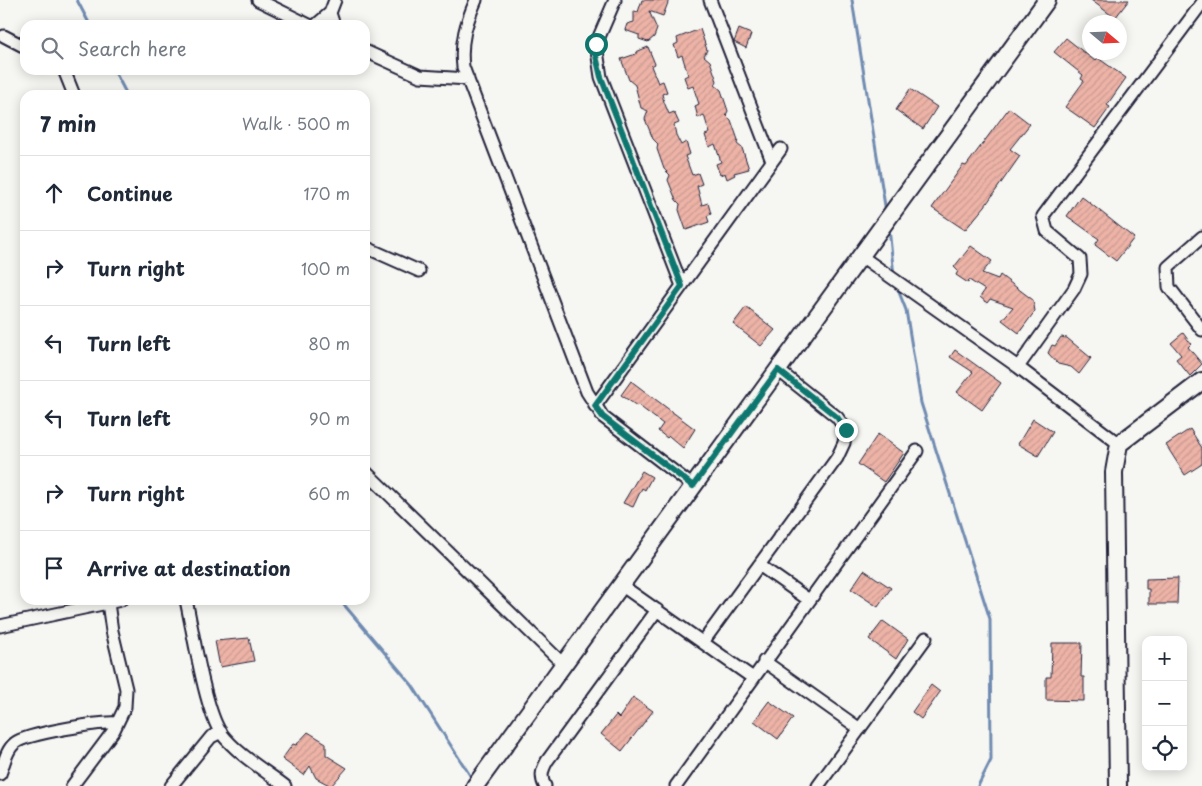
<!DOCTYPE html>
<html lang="en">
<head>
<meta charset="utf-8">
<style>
	body { margin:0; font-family:"Playpen Sans",sans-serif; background:#f6f6f7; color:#1f2937 }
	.controls { position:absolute; right:15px; bottom:15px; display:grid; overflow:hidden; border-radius:10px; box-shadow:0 2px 12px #0003 }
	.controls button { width:45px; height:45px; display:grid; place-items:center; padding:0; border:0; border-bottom:1px solid #e0e1e3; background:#fff; color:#1f2937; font:25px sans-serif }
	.compass { position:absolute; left:1082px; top:15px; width:45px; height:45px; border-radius:50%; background:#fff; box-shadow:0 2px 12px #0003; rotate:109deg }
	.stop { position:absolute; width:15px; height:15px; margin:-11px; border:4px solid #0f766e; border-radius:50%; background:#fff }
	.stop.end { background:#0f766e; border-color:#fff; box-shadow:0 1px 5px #0008 }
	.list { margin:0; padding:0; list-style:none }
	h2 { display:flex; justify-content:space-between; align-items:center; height:65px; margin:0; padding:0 20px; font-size:21px }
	h2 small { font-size:16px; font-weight:400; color:#747a83 }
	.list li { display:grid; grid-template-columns:32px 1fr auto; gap:15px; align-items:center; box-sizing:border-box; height:75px; padding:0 20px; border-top:1px solid #e0e1e3 }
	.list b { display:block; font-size:19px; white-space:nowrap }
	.list em { font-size:16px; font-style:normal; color:#747a83 }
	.icon { flex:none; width:28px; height:28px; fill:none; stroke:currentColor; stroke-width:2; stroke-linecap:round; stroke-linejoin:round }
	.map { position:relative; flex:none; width:1202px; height:786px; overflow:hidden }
	.search { position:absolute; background:#fff; box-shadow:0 2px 12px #0003; left:20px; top:20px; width:350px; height:55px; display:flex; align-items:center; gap:12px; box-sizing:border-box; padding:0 18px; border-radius:15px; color:#747a83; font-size:19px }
	.panel { position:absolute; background:#fff; box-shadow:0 2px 12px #0003; left:20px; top:90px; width:350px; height:515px; border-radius:15px }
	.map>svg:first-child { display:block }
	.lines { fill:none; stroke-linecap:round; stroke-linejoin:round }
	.stream { stroke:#6f8bb1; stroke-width:3 }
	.building { fill:url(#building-hatch); stroke:#22223b }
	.street-casing { stroke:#22223b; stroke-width:15 }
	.secondary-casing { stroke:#22223b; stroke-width:20 }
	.street { stroke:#f6f6f2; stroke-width:11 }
	.secondary { stroke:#f6f6f2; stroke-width:16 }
	.route { stroke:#0f766e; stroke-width:6 }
</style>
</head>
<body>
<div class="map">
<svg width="1202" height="786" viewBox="0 0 1202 786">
	<defs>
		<pattern id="building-hatch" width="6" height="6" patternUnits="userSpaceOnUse" patternTransform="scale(1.25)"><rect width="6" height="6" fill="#edb3a7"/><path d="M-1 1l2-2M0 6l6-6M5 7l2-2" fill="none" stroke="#cb9a91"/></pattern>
	</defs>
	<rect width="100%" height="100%" fill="#f6f6f2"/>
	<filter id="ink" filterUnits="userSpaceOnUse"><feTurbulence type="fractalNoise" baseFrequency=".02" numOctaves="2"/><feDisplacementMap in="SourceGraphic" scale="10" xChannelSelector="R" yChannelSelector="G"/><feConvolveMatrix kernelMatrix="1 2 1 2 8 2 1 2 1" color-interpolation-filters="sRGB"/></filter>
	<g filter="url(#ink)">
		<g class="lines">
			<path class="stream" d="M77 0 90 25
				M852 0 886 212
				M114 70 127 95
				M889 228 894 276
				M897 287 906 310 921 403 990 619 991 760 978 786
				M340 600 412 685 473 780"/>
		</g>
		<path class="building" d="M642 0H669L663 16 649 11 657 29 654 37 648 42 639 39V35L625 30 627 24 634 22V11L638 12Z
			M1091 0H1129L1115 18Z
			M700 29 707 50 704 56 710 61 717 81 715 85 721 90 728 111 726 115 731 120 738 140 737 144 742 148 749 169 734 173 735 175 727 179 725 173 720 175 716 164 721 162 715 144 709 147 705 135 710 133 707 125 704 115 698 118 695 106 699 104 693 86 688 88 684 77 688 75 682 55 678 57 674 45 678 43 677 38Z
			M739 29 751 34 746 48 734 42Z
			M1066 38 1095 61 1098 58 1126 78 1107 105 1110 107 1095 128 1065 107 1084 81 1081 79 1083 75 1054 52Z
			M648 47 655 64 651 66 658 83 663 81 667 92 662 94 664 102 669 114 674 112 679 123 674 125 676 135 681 145 686 142 690 154 685 156 692 175 698 173 702 184 697 186 702 205 708 203 711 214 707 216 709 222 686 230 679 210 680 204 676 200 668 180 670 175 664 169 657 149 658 144 653 139 645 119 648 111 641 108 635 85 629 80 621 59 636 54V52Z
			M910 89 937 107 923 129 896 110Z
			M1009 108 1030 124 1010 149 1020 156 985 206 965 230 932 208 963 165 966 166Z
			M1081 196 1134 238 1116 261 1095 245 1099 239 1067 216Z
			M971 246 992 261 982 273 998 279 1000 275 1033 300 1035 311 1019 333 1002 320 1013 307 990 299 987 303 980 297 985 290 969 280 968 283 956 275 958 271 954 267Z
			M746 307 775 330 761 346 733 324Z
			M1183 333 1191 344 1188 347 1202 364 1190 376 1176 359 1181 355 1171 343Z
			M1061 337 1067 338 1091 358 1079 374 1071 367 1058 364 1048 353 1052 345 1055 346Z
			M955 350 1001 383 982 410 957 392 973 372 950 357Z
			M631 381 695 429 683 448 669 436 667 438 658 431 663 424 638 405 637 406 621 395Z
			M1033 419 1053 432 1038 456 1018 444Z
			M1190 429 1202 448V464L1185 475 1166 445Z
			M878 434 904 453 884 482 858 464Z
			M642 471 652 477 645 490 642 488 633 507 623 503Z
			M864 570 891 588 878 607 851 589Z
			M1178 578 1177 604H1149V589H1146V579Z
			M883 621 908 639 896 659 869 639Z
			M249 638 254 661 220 667 215 641Z
			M1052 643H1082L1081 677H1084V701L1046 700V677H1051Z
			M931 685 940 692 921 719 912 712Z
			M633 697 653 711 622 751 601 734 616 715 619 718Z
			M769 701 793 718 778 739 754 721Z
			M308 732 326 743V755L347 768 331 786 316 778 310 766 304 775 282 759 293 744 296 745Z"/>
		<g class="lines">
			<g class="street-casing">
				<path id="street" d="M258 0 309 25
					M476 0C466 23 460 42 463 67L587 392 603 417 693 486
					M615 0 596 44 601 77 682 286
					M710 0 772 161
					M316 25 330 13
					M334 25 330 13 335 0
					M4 36 25 47
					M365 51 420 76 468 79
					M64 70 74 95
					M1202 237 1168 267 1169 287 1202 330
					M365 247 419 271
					M861 256 1018 367 1119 444
					M1018 367 1074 289 1081 274 1080 259 1047 231 1043 216 1202 3
					M595 406 781 149
					M365 471 563 664
					M759 565 809 600
					M621 585 753 678
					M186 600C193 631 205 710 221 733 237 754 264 770 285 786
					M0 626 121 600
					M703 642 837 458 844 443 846 430 837 417 778 370
					M764 661 860 729
					M0 774C4 764 6 750 15 743 26 734 102 721 117 723
					M72 786 114 730 125 707 126 689 112 631 108 603
					M171 786 211 737 221 732
					M545 786C540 777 542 770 547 761L657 610
					M676 786 917 451
					M818 786 926 638"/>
			</g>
			<g class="secondary-casing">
				<path id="secondary" d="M475 786 1047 0
					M1118 786 1114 472 1119 444 1202 381"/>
			</g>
			<use href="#street" class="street"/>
			<use href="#secondary" class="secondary"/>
		</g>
	</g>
	<g class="lines" filter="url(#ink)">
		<path class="route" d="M596 44V56L601 77 682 286 595 406 603 417 693 486 778 370 837 417 846 430"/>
	</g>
</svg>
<div class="controls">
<button>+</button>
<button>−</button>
<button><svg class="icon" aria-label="locate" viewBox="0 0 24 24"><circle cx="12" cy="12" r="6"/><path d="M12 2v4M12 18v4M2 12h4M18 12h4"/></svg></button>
</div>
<svg class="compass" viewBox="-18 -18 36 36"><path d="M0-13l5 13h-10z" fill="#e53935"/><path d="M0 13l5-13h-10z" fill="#747a83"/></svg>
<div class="stop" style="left:596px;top:44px"></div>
<div class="stop end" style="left:846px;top:430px"></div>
<div class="search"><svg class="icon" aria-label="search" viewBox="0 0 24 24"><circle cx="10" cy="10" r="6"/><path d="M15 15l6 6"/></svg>Search here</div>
<section class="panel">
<h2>7 min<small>Walk · 500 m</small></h2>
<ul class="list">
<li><svg class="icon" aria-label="ahead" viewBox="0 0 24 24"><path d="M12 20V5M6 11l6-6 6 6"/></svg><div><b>Continue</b></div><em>170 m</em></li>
<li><svg class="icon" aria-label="right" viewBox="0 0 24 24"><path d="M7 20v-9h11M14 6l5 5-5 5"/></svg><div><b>Turn right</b></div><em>100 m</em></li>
<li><svg class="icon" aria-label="left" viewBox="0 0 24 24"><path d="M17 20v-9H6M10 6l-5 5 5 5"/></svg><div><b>Turn left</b></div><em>80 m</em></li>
<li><svg class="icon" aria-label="left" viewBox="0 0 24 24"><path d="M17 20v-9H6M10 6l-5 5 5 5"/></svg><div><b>Turn left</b></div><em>90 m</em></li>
<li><svg class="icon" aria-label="right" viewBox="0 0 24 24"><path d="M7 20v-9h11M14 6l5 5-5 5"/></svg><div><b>Turn right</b></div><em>60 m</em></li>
<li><svg class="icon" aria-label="arrive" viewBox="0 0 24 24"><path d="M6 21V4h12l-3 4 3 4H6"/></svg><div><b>Arrive at destination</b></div></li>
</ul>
</section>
</div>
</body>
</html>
